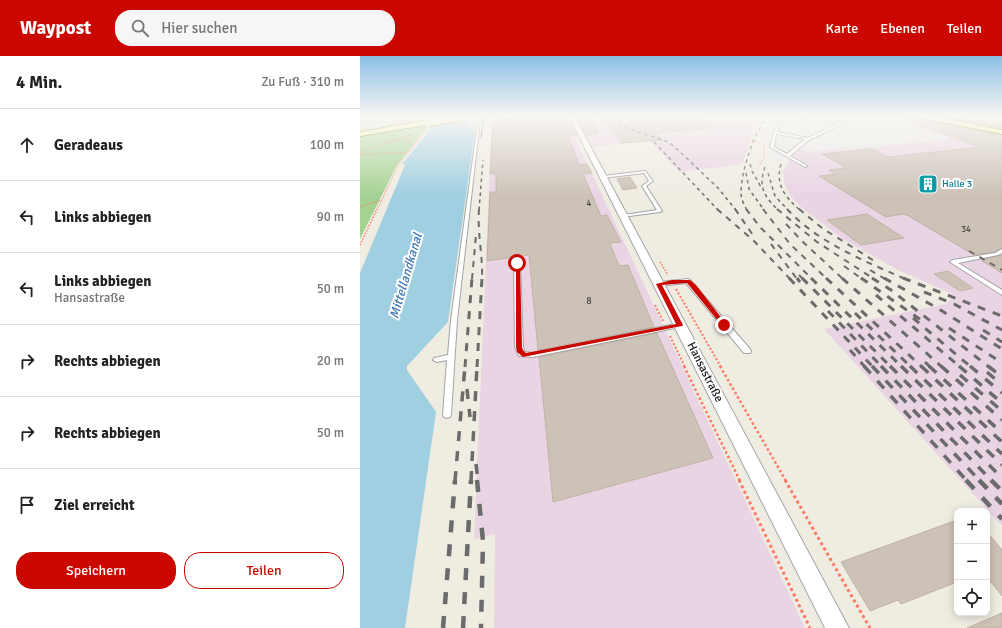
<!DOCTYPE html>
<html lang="de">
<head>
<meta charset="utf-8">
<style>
	body { margin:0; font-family:Signika,sans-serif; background:#f6f6f6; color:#222 }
	.controls { position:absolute; right:12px; bottom:12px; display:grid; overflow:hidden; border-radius:8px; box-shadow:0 2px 10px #0003 }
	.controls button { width:36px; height:36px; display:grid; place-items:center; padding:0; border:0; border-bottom:1px solid #e0e0e0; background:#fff; color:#222; font:20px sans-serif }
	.stop { position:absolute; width:12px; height:12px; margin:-9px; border:3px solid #cb0800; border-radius:50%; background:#fff }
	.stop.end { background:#cb0800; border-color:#fff; box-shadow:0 1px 4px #0008 }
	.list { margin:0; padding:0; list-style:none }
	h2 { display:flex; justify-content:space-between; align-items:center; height:52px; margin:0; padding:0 16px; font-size:17px }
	h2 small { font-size:13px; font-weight:400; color:#767676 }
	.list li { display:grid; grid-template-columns:26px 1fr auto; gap:12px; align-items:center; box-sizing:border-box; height:72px; padding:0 16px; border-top:1px solid #e0e0e0 }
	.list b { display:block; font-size:15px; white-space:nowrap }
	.list p { margin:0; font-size:13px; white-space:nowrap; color:#767676 }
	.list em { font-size:13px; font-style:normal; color:#767676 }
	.actions { display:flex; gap:8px; padding:12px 16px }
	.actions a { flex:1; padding:9px 0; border:1px solid #cb0800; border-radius:16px; text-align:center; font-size:14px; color:#cb0800 }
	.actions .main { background:#cb0800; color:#fff }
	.icon { flex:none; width:22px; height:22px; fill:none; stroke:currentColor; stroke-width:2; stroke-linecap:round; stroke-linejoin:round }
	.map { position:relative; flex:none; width:642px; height:572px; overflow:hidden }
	header { display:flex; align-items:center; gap:24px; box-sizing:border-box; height:56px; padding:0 20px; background:#cb0800; color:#fff }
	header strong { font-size:19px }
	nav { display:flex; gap:22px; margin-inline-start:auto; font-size:14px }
	.search { width:280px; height:36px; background:#f6f6f6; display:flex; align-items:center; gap:10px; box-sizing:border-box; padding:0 14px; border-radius:16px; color:#767676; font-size:15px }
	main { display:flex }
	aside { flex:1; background:#fff }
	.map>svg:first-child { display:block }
	.residential { fill:#dbdada }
	.industrial { fill:#e9d4e4 }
	.grass { fill:#c5eea4 }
	.forest { fill:#a4d293 }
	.parking { fill:#e9e9e9 }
	.water { fill:#9fcfe1 }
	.building { fill:#ccc2b8; stroke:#c2b2a3 }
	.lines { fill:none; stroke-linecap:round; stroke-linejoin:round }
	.lane-casing { stroke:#a4a4a4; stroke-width:2 }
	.street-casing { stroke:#a4a4a4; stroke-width:2 }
	.secondary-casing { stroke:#677900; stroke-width:2 }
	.path-far4 { stroke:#ff7a64; stroke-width:1; stroke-dasharray:1 1; stroke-linecap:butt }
	.path-far3 { stroke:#ff7a64; stroke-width:1.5; stroke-dasharray:1.5 1.5; stroke-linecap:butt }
	.path-far2 { stroke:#ff7a64; stroke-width:2; stroke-dasharray:2 2; stroke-linecap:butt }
	.path-far1 { stroke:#ff7a64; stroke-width:2.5; stroke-dasharray:2.5 2.5; stroke-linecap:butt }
	.path { stroke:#ff7a64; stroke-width:3; stroke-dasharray:3 3; stroke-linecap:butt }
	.lane { fill:#fff; fill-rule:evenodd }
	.street { fill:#fff; fill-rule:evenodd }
	.secondary { fill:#f8ffb1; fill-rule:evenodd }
	.tram { stroke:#6b6b6b; stroke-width:1 }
	.rail-far4 { stroke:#6b6b6b; stroke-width:1.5; stroke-dasharray:3.5 3.5; stroke-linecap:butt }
	.rail-far3 { stroke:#6b6b6b; stroke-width:2; stroke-dasharray:6 6; stroke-linecap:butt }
	.rail-far2 { stroke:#6b6b6b; stroke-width:3; stroke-dasharray:8 8; stroke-linecap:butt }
	.rail-far1 { stroke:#6b6b6b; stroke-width:3.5; stroke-dasharray:10 10; stroke-linecap:butt }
	.rail { stroke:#6b6b6b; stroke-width:4.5; stroke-dasharray:12 12; stroke-linecap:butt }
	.secondary-bridge-casing { stroke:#677900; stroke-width:10; stroke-linecap:butt }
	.secondary-bridge { stroke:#f8ffb1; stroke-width:8 }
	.route { fill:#cb0800 }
	.labels { text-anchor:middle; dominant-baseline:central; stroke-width:4; stroke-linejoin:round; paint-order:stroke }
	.far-number-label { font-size:9px; fill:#494644 }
	.far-culture-label { font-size:10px; fill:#0d838f; stroke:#fff; text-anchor:start }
	.number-label { font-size:10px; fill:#494644 }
	.street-label { font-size:12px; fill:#1d1d1d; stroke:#fff }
	.water-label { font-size:13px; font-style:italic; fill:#4277b5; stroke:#fff }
</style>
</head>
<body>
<header>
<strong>Waypost</strong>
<div class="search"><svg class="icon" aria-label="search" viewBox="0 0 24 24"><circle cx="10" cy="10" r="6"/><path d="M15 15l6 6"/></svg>Hier suchen</div>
<nav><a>Karte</a><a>Ebenen</a><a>Teilen</a></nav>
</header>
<main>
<aside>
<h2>4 Min.<small>Zu Fuß · 310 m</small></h2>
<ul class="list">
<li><svg class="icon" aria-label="ahead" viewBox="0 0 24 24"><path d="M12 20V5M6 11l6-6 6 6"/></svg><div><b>Geradeaus</b></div><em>100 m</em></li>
<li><svg class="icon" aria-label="left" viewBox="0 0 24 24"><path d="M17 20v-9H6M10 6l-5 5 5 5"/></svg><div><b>Links abbiegen</b></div><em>90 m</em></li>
<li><svg class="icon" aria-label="left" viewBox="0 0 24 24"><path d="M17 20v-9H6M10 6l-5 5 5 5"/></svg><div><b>Links abbiegen</b><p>Hansastraße</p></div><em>50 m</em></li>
<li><svg class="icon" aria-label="right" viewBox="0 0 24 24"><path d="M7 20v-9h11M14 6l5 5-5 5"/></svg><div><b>Rechts abbiegen</b></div><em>20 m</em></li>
<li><svg class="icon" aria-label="right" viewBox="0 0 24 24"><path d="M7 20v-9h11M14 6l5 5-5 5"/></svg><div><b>Rechts abbiegen</b></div><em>50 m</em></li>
<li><svg class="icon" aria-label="arrive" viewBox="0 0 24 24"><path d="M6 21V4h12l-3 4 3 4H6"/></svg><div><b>Ziel erreicht</b></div></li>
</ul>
<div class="actions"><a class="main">Speichern</a><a>Teilen</a></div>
</aside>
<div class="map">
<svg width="642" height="572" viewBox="0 0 642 572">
	<rect width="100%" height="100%" fill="#efece2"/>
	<path class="residential" d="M24 60H72L70 64 0 74V64Z"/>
	<path class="industrial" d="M139 60H205L445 572H134L135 478 114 483 132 63Z
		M211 60H405L394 70 383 107 377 109 319 116 291 85 228 91Z
		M502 60H551L642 79V470L464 273 586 248 594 239 538 214 483 183 442 152 433 143 425 130 423 115 432 100 452 84Z"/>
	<path class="grass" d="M568 60H640L642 61V75Z"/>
	<path class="forest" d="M69 69 37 109 0 183V80Z"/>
	<path class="parking" d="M420 60H502L489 66 550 62 571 67 553 69 592 83 492 93 489 92 447 96 441 92 452 84 479 70 455 81 420 106 410 103 407 90 409 74 413 66Z"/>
	<path class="water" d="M78 60H111C108 67 109 71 115 76L88 266 47 310V314L76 356 45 572H0V217L45 109 42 108 65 80Z"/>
	<path class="building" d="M166 60H208L217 79 208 80 219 109 227 108 232 117 223 118 241 160 247 159 261 186 250 187 259 210 268 209 294 271 178 294 169 199 127 205 130 136H136V117L130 118 133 65Z
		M216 60H229L239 77 226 79Z
		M241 60H338L354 72 295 77 302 84 262 87Z
		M539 60H556L561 63 642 79V192L634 196 614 199 547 159 542 158 526 161 459 120 476 118 469 114 486 112 462 98 511 93 529 101 620 91 539 61Z
		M581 60H608V63L642 69V72Z
		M270 121 277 132 263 134 257 123Z
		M507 158 544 182 501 189 467 164Z
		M642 199V217L622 205H623L622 204Z
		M588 215 613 232 600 235 574 218Z
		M297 277 353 402 193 446 179 301Z
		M597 464V526L541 548 538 544 510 555 481 506Z
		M627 476 642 494V540L627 521Z
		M642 557V572H607Z"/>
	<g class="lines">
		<g class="lane-casing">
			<path id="lane" d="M62 60 68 61 63 65 62 64 65 61Z
				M113 60H115L114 67 119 73 97 264 91 359 90 361 87 362 84 361 83 359 87 304 77 306 73 304 74 302 88 299 91 264 117 73 112 67Z
				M154 60H165L140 63 139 62Z
				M369 60H372L371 61Z
				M428 60H431L422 66 417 76 448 82 477 68 433 60H439L480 67 488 64 465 60H473L497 64H491L449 84 430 100 446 109 447 110 445 111 410 91C414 78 415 67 428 60ZM416 78 445 83 427 98 414 91Z
				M285 115 293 125 286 130 302 155 300 156 262 161V159H264L297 154 282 130 289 125 284 117 243 122 241 121 243 120Z
				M642 193V197L638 199 598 207 642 234V239L590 206 593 204 635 197Z
				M157 205 160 207 163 291 165 296 173 297 320 267 323 269 320 271 173 301 159 300 155 291 154 207Z
				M328 223 330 224 390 293 391 295 390 297H384L326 227 299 230 296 228 299 226Z"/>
		</g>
		<g class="street-casing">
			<path id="street" d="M209 60H214L489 572H465Z"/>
		</g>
		<g class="secondary-casing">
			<path id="secondary" d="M557 60H573L642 74V78L561 62Z
				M69 64 73 66 72 68 0 80V76Z"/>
		</g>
		<path class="path-far4" d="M120 64 124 60
			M50 79 49 86 53 91
			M386 82 404 89V101L399 110
			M29 86 49 84
			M0 98 15 90 50 79
			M0 99 49 96
			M0 151 22 144
			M17 154 39 108 66 75"/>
		<path class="path-far3" d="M0 189 17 153
			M300 206 308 219"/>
		<path class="path-far2" d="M316 233 361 311
			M295 249 303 265
			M310 280 325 311"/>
		<path class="path-far1" d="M324 310 380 425
			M360 310 426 425"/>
		<path class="path" d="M379 424 450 572
			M425 424 510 572"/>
		<use href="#lane" class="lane"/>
		<use href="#street" class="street"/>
		<use href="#secondary" class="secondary"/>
		<path class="tram" d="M121 82 123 65 132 60"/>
		<path class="rail-far4" d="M247 60 258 69 308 86 315 91 358 132 376 154
			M294 86 358 154
			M390 108 392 115 401 131
			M421 108C415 129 425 141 440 154
			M405 111C398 131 404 140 418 154
			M386 117 389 133 404 154
			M408 117 415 140 428 154
			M119 154 123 104
			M387 154C384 149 381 143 381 137 381 117 394 72 410 60"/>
		<path class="rail-far3" d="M119 153C117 176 123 199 122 223
			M357 153 394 185 430 223
			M375 153 395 182
			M386 153 400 171 452 223
			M403 153 430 188 467 223
			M417 153 457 186 514 223
			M427 153C458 187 505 205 545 223
			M439 153 462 172 516 206
			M426 168 443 186 483 223
			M411 188 437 223
			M609 195 642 214
			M484 210 502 223
			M510 214 525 223
			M439 219 443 223
			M112 223 116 179"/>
		<path class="rail-far2" d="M429 222 513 311
			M437 222 440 226
			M442 222 531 311
			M451 222 542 311
			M466 222 562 311
			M482 222 582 311
			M501 222 561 264
			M512 222 531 234 629 311
			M524 222 579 253 642 293
			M543 222 642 260
			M564 236 594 248 642 274
			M516 239 600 311
			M468 255 522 311
			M495 257 551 311
			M553 262 611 311
			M589 272 642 307
			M623 274 642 286
			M490 294 505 311
			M565 306 570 311
			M105 311 112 222
			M117 311 122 222"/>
		<path class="rail-far1" d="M504 310 607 425
			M512 310 620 425
			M521 310 632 425
			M530 310 642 422
			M541 310 642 409
			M550 310 642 398
			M561 310 642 386
			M569 310 642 377
			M581 310 642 364
			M599 310 642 347
			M610 310 642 337
			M628 310 642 321
			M627 316 642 329
			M600 319 642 355
			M107 333 110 361
			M116 408 118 425
			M95 425 105 310
			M111 425 117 310"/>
		<path class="rail" d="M117 424 123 485 121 572
			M606 424 642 463
			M619 424 642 448
			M631 424 642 435
			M83 572 95 424
			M103 572 111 424"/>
		<g class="secondary-bridge-casing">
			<path id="secondary-bridge" d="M69 66 104 60"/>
		</g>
		<use href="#secondary-bridge" class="secondary-bridge"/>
	</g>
	<linearGradient id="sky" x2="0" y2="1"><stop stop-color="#8bbfe5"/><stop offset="0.43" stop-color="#f8f6f2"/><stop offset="1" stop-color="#f8f6f2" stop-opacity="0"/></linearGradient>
	<rect width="642" height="140" fill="url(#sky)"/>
	<path class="route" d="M156 206 160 207 162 291 163 294 166 297 316 268 296 228 312 224H330L336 229 367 269 362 270 327 227 302 229 323 269 322 270 163 301 157 296 156 291Z"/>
	<defs>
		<g id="building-square" transform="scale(1)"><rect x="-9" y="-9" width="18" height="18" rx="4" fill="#0f9aa8" stroke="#fff"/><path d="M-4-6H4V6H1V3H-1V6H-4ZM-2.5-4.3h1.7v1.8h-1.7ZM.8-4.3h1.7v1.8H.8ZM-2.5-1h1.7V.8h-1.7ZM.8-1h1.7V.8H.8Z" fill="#fff"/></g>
	</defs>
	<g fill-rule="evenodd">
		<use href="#building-square" x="568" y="128"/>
	</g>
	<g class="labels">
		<g class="far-number-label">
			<text x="229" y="147">4</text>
			<text x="606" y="173">34</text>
		</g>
		<g class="far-culture-label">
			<text x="582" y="128">Halle 3</text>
		</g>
		<g class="number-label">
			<text x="229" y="245">8</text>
		</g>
		<g class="street-label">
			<text transform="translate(345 316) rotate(63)">Hansastraße</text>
		</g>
		<g class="water-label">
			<text transform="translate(46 220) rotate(-74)">Mittellandkanal</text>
		</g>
	</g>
</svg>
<div class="controls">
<button>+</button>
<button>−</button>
<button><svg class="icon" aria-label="locate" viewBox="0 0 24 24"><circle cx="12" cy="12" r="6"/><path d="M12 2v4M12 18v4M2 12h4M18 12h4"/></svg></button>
</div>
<div class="stop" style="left:157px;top:207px"></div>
<div class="stop end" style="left:364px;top:269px"></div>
</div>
</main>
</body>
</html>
